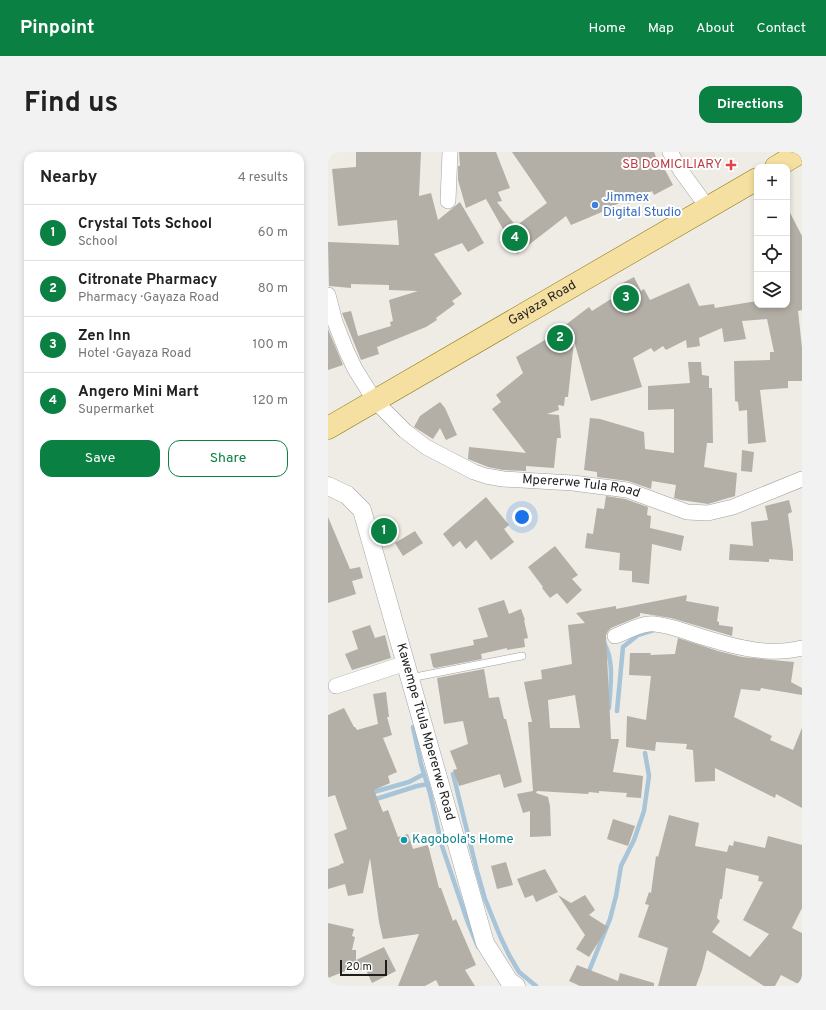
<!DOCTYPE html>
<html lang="en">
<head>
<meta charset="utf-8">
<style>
	body { margin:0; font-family:Overpass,sans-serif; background:#f2f2f2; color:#222 }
	.controls { position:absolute; right:12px; top:12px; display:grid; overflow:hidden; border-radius:8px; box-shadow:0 2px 6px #0003 }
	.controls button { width:36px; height:36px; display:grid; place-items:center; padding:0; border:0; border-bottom:1px solid #e0e0e0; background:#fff; color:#222; font:20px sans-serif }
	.scale { position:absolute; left:12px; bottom:10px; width:47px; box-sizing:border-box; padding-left:4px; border:2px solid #1d1d1d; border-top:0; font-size:11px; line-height:14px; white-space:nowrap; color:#1d1d1d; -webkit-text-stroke:3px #fff; paint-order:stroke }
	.you { position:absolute; left:194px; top:365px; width:14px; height:14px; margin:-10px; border:3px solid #fff; border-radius:50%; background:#1a73e8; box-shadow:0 0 0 6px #1a73e833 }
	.badge { display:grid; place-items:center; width:26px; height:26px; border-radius:50%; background:#0b8043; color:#fff; font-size:13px; font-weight:700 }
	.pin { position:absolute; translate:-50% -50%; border:2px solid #fff; box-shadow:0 1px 4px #0006 }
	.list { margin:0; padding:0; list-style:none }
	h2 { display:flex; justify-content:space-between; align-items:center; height:52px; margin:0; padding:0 16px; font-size:17px }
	h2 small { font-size:13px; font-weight:400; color:#767676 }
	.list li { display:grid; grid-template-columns:26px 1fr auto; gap:12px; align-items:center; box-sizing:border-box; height:56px; padding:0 16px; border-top:1px solid #e0e0e0 }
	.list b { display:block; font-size:15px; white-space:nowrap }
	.list p { margin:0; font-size:13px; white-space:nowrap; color:#767676 }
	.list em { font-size:13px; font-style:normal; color:#767676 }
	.actions { display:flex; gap:8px; padding:12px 16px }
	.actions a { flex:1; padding:9px 0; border:1px solid #0b8043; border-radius:12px; text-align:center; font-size:14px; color:#0b8043 }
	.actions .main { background:#0b8043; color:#fff }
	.icon { flex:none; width:22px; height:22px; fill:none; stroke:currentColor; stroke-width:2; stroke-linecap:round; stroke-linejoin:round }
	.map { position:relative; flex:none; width:474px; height:834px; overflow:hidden; border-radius:12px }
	header { display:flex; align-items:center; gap:24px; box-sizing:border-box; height:56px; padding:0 20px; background:#0b8043; color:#fff }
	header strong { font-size:19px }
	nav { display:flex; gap:22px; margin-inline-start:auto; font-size:14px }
	.intro { display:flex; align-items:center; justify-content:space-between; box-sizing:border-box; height:96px; padding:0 24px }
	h1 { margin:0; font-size:28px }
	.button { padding:10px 18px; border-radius:12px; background:#0b8043; color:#fff; font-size:14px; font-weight:700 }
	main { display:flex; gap:24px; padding:0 24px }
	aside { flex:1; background:#fff; border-radius:12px; box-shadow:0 2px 6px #0003 }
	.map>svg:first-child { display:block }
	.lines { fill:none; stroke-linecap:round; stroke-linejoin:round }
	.stream { stroke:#a7c4d8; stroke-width:4.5 }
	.building { fill:#b3aea6; fill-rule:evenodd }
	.service-casing { stroke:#a1a1a1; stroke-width:8 }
	.minor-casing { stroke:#a1a1a1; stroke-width:16 }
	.tertiary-casing { stroke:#a1a1a1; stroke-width:19 }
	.primary-casing { stroke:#8c780a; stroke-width:23 }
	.service { stroke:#fff; stroke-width:7 }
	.minor { stroke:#fff; stroke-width:15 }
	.tertiary { stroke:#fff; stroke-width:18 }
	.primary { stroke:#f5e0a1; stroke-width:22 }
	.health-dot { fill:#e0444e; stroke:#fff; stroke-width:1.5 }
	.shop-dot { fill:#3f7fe0; stroke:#fff; stroke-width:1.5 }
	.culture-dot { fill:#0f9aa8; stroke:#fff; stroke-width:1.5 }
	.labels { text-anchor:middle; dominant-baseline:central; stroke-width:4; stroke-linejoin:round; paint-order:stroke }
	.health-label { font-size:13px; fill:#be3a42; stroke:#fff; text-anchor:end }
	.shop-label { font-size:13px; fill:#366cbe; stroke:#fff; text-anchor:start }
	.street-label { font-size:13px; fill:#1d1d1d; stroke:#fff }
	.culture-label { font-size:13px; fill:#0d838f; stroke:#fff; text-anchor:start }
</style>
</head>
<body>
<header>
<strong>Pinpoint</strong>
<nav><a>Home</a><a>Map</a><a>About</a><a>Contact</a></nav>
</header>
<div class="intro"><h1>Find us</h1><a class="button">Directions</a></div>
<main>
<aside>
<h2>Nearby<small>4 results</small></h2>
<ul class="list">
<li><span class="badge">1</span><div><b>Crystal Tots School</b><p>School</p></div><em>60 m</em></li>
<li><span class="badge">2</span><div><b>Citronate Pharmacy</b><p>Pharmacy · Gayaza Road</p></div><em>80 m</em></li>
<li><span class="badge">3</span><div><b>Zen Inn</b><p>Hotel · Gayaza Road</p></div><em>100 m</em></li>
<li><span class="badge">4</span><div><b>Angero Mini Mart</b><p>Supermarket</p></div><em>120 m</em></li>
</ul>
<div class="actions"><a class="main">Save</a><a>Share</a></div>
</aside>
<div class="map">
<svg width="474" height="834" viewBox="0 0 474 834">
	<rect width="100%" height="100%" fill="#eeece4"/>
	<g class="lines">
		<path class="stream" d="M276 491C287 510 282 535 281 556
			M289 559 295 495 310 483 326 478
			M85 575 93 612 102 641 114 694 140 771 150 795
			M125 622 149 719 157 747 172 784 181 803 191 820 208 834
			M42 641 81 630 96 622
			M45 648 89 634 100 632
			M255 834 282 767 288 744 293 714 306 688 316 659 321 624 317 601"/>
	</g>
	<path class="building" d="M28 0H93L91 44 103 41 110 68 132 50 156 91 140 100 134 91 106 102 134 142 124 149 127 152 108 166 109 168 98 175 49 195 51 202 33 208 14 161 23 159 30 184 63 174 62 170 65 169 61 148 90 139 61 138V133L23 132V136L1 134 0 90 71 93 69 68 10 74 4 17 28 15Z
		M131 0H168L182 36 170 40 174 49 169 50 188 74 219 51 184 0H326L332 15 335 14 345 33 326 43 324 39 300 52 298 48 274 59V60L243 73 238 64 189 102 158 47 138 56 130 28V14H132Z
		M459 55 474 84V158L470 159 474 196V229H460V236L432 238 438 290 420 292 419 258 411 259 410 250 407 249 406 209 442 208V200H446L439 167 414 169 418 187 396 190 394 176 371 186 372 194 359 196 358 188 338 198 335 194 326 200 323 196 305 206 314 235 263 249 246 189 240 245H237L236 254 230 253 231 258 219 262 231 263 233 286H229L226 316 198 314V319L175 318 160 315 140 307 141 295 198 301 164 257 173 250 168 243 195 221 188 205 222 185 221 183 240 171 261 155 264 159 291 142 294 140 291 133 306 125 313 139 316 137 322 148 361 131 371 154 386 152 387 156 429 149V153H459Z
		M0 177 15 213 0 218Z
		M360 210H373L374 223 381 224V236H384L385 291H379L376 315 409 321 407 344 380 352 353 348 346 346 348 333 324 329 323 337 300 329 269 325V320L256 318 262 266 272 267 316 280 317 297 346 301V257L320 258V234L362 231Z
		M112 250 117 256 129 283 118 288 112 276 105 287 86 275 92 264Z
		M414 298 426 300 424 320 413 319Z
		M278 344 297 347 320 355 319 363 323 364 322 376 356 384 353 399 324 392 321 432 304 430V419L291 418 292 401 257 396 259 381 265 382 269 356 276 357Z
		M158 345 181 373 176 377 186 390 163 408 148 388 138 397 132 389 125 395 115 382Z
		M461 348 464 360 460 362 465 399V409L441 407V410L401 408 402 392 425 394 423 370 440 368 437 354Z
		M0 365 22 417 32 415 35 426 24 429 28 442 0 451Z
		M87 379 95 391 75 404 67 391Z
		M227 394 250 423 244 427 254 438 239 452 229 441 222 446 214 436 215 435 200 415Z
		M359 443 358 449 391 455 389 469 391 470V473L405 475 404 484 343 466 312 461V464L283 476 280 479 278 483 283 587H291L285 620 315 624 313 646 298 645 299 641 271 639V641L261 640 260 642 209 639 208 641 220 645 222 654 223 684 202 685V659L195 661 189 642 205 639 200 570H204L196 530 214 527 213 518 244 512 240 473 257 471 248 461 288 454V457ZM247 543 252 576H222L220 548Z
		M176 448 181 462 193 457 197 468H196L200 486 196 487 197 495 179 498V496L153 502 154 507 107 516 105 515 102 502 146 493 145 488 160 485 150 456Z
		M42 473 47 486 57 483 63 506 24 518 17 502 30 497 24 479Z
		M350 486 390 499 414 505 466 510 463 530 474 536V543L433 536 432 539 413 537 406 565 444 584 442 588 465 598 474 576V656L448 642 447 646 387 616V629L367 630 365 598 358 597 359 592 328 590 327 599 298 595 299 564 318 568 323 524 301 523 302 501H323L322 503 347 502Z
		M156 517 161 546 171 545 176 567H178L194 630 176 636 172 622 131 634 125 618 129 617 122 599 140 592 135 569 116 572 109 526Z
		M58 540 61 565H59L64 583 55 586 69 620 60 624 62 631 46 638 55 660 60 658 70 685 80 682 85 697 100 693 111 736H113L125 769 128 767 148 813 137 818 147 834H111L108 828 97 834H70L91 782 55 787 51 770 42 706 35 741 20 744 17 732 0 737V717L12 713V712L16 711 6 682 19 677 7 643 0 645V563L16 556 26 575H27L29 578 50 572 45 542Z
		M341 663 371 671 367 694 399 700 401 693 405 694 406 689 437 696 440 684 474 693V756L464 776 474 781V834L453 823 447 834H436L379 798 374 818 368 834H330L340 796 310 785 321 753 317 752 321 740 323 741 328 704 330 705ZM398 716 431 724 430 729 435 730 415 768 441 782 422 805 384 780 392 769 389 766 392 747H394Z
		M285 667 307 674 300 694 279 687Z
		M178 710 185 733 169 737 163 714Z
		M217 717 230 740 208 750 205 743 197 746 189 727Z
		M230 743 243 751 257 743 267 758 261 763 280 775 261 805 248 797 257 783Z
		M0 771 26 777 24 784 27 785 24 798H28V808L56 795 68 819 44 831 38 818H20L0 826Z
		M249 813 290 829 292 821 326 831V834H252L241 829Z"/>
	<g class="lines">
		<g class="service-casing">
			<path id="service" d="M82 526 194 504"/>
		</g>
		<g class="minor-casing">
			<g id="minor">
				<path d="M342 0 353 19 380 56"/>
				<path d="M120 49 122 0"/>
				<path id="s1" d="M0 143 7 170 18 198 27 217 47 249 77 279 98 295 146 320 158 324 175 327 245 331 299 338 359 360 380 361 405 355 474 327"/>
				<path d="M287 484C299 480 314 470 327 472 346 474 363 482 381 487 411 496 443 504 474 496"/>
				<path d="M8 534 78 511"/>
			</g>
		</g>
		<g class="tertiary-casing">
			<g id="tertiary">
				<path id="s2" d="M0 334 19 343 34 358 157 791 181 829 188 834"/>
			</g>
		</g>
		<g class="primary-casing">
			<g id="primary">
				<path d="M448 15 473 0"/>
				<path id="s3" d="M0 276 429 27"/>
			</g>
		</g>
		<use href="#service" class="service"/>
		<use href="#minor" class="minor"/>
		<use href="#tertiary" class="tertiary"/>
		<use href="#primary" class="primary"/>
	</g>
	<path class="health-dot" d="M401 7h4v4h4v4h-4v4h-4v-4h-4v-4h4z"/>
	<circle class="shop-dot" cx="267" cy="53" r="4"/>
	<circle class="culture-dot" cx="76" cy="688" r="4"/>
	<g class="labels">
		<g class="health-label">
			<text x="394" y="13">SB DOMICILIARY</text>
		</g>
		<g class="shop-label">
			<text x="275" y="46">Jimmex<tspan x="275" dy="15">Digital Studio</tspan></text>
		</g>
		<g class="street-label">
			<text stroke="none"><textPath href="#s3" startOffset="248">Gayaza Road</textPath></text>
			<text stroke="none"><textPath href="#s1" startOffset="348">Mpererwe Tula Road</textPath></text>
			<text stroke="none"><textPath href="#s2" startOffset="273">Kawempe Ttula Mpererwe Road</textPath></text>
		</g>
		<g class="culture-label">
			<text x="84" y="688">Kagobola's Home</text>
		</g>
	</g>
</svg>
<div class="controls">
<button>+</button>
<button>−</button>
<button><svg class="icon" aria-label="locate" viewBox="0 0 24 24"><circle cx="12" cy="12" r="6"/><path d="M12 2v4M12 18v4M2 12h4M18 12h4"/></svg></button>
<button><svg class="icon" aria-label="layers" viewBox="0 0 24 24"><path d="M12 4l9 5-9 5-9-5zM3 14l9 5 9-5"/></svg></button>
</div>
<div class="scale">20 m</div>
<div class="you"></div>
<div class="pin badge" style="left:56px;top:379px">1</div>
<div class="pin badge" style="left:232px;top:186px">2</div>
<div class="pin badge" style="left:298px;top:146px">3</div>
<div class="pin badge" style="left:187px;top:86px">4</div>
</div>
</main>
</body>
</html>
